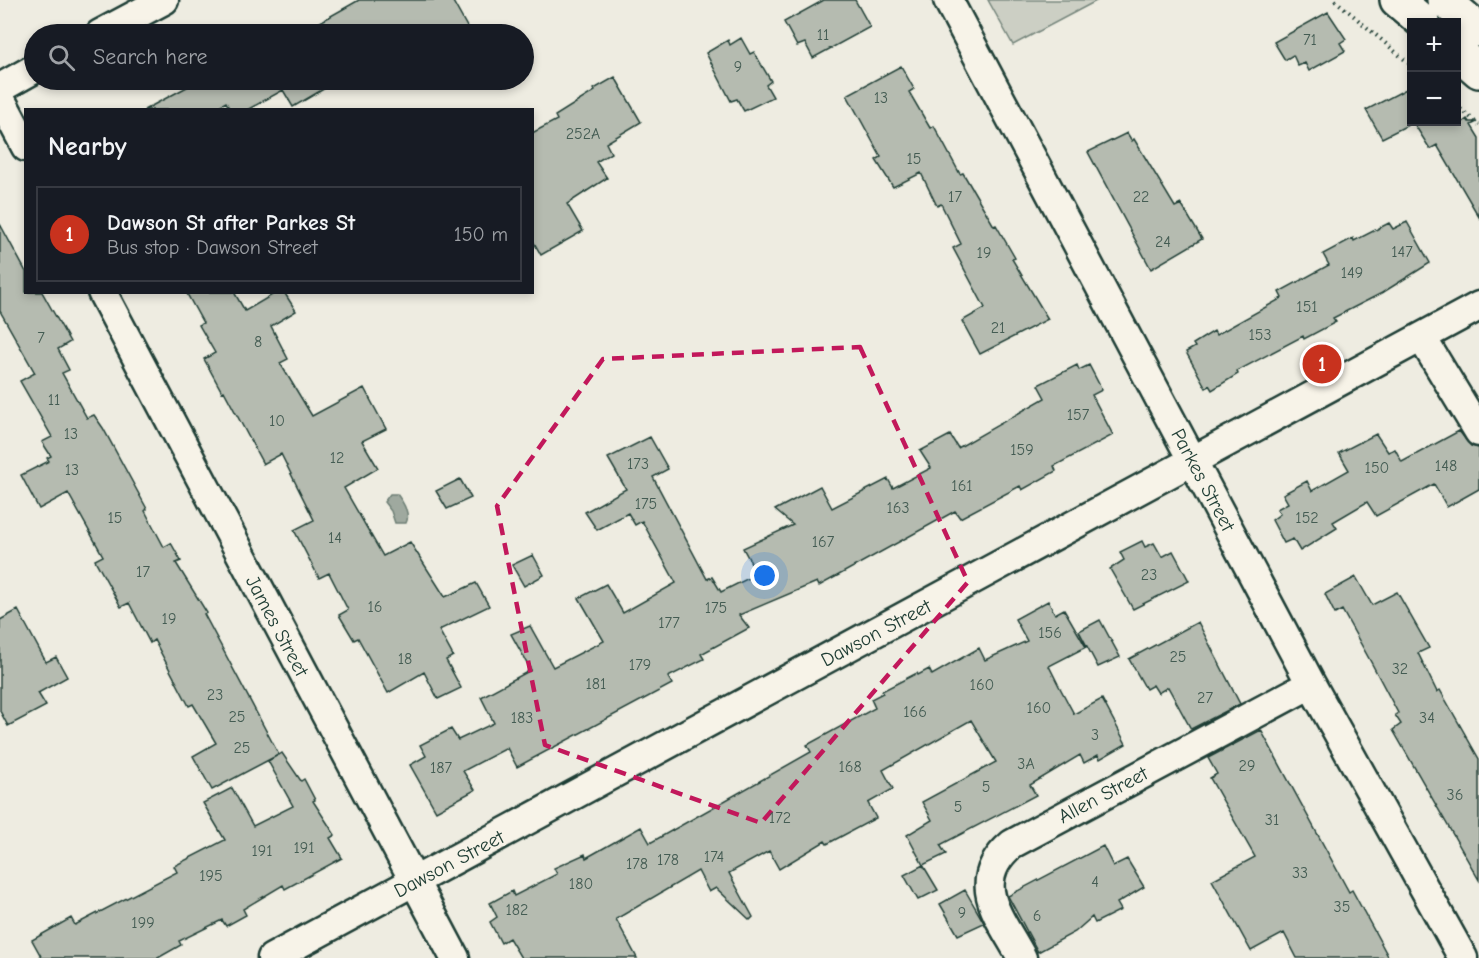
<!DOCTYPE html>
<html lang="en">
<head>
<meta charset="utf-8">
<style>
	body { margin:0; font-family:"Comic Neue",sans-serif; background:#242831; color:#f1f3f6 }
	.controls { position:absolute; right:18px; top:18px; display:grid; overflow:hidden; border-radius:0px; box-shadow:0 3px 9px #0003 }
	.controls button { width:54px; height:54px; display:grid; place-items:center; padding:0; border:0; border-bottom:2px solid #363941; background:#171b24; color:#f1f3f6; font:30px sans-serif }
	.you { position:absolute; left:765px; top:576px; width:21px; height:21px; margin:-15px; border:4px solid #fff; border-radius:50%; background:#1a73e8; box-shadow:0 0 0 9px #1a73e833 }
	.badge { display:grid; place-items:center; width:39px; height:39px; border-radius:50%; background:#c8321e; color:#fff; font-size:20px; font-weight:700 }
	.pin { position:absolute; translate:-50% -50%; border:3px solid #fff; box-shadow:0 2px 6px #0006 }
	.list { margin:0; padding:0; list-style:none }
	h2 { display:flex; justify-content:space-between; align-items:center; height:78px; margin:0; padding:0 24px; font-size:26px }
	h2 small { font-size:20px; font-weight:400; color:#9ea1a6 }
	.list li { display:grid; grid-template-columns:39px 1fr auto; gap:18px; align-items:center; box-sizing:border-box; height:96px; margin:0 12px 12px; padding:0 12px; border:2px solid #363941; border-radius:0px }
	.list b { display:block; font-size:22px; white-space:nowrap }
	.list p { margin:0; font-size:20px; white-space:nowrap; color:#9ea1a6 }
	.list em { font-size:20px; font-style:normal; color:#9ea1a6 }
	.icon { flex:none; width:33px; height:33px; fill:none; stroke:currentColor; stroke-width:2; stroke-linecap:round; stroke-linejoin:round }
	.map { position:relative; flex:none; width:1479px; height:958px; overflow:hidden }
	.search { position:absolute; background:#171b24; box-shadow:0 3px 9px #0003; left:24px; top:24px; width:510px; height:66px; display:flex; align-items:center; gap:15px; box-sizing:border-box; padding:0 21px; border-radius:33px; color:#9ea1a6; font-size:22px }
	.panel { position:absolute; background:#171b24; box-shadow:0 3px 9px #0003; left:24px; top:108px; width:510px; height:186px; border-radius:0px }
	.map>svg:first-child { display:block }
	.green { fill:#cccfc4; stroke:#76867c; stroke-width:1.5 }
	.water { fill:#9fa99f; stroke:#6c7e74; stroke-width:1.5 }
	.building { fill:#b5bbb0; stroke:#1f3d34; stroke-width:1.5 }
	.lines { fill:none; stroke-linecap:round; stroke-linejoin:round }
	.minor-casing { stroke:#1f3d34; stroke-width:33 }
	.primary-casing { stroke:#1f3d34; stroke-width:38 }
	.path { stroke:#1f3d34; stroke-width:4; stroke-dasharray:1.5 4.5; stroke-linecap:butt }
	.minor { stroke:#f7f3e8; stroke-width:28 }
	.primary { stroke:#f7f3e8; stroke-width:33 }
	.marked { fill:none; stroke:#c2185b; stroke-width:4.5; stroke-dasharray:12 8; stroke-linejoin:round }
	.labels { text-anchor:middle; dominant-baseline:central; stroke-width:6; stroke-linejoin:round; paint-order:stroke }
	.number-label { font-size:16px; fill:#445c53 }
	.street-label { font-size:20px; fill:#1f3d34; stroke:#f7f3e8 }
</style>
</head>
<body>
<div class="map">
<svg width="1479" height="958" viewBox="0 0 1479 958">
	<rect width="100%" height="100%" fill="#eeece1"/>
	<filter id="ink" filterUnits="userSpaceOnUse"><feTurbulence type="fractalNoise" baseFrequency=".0167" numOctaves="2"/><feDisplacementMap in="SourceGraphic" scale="12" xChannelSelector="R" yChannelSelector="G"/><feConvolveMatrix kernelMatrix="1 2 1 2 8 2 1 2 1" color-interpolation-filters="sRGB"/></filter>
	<g filter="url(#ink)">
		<path class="green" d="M988 0H1098L1013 45Z"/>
		<path class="water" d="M390 494H397C403 502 411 514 406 523H395L391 511 384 502Z"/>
		<path class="building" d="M359 0H452L471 34H299Z
			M824 0H855L870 27 813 58 805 43 797 46 784 22Z
			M1328 12 1346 39 1340 43 1345 51 1309 71 1305 63 1298 66 1293 55 1285 60 1274 42Z
			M741 38 750 54 754 52 771 81 766 85 773 97 744 111 737 99 731 101 706 53 728 40 730 45Z
			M901 66 914 89 909 92 930 128 934 126 960 174 963 173 994 226 996 225 1015 258 1012 259 1048 319 980 354 962 321 985 308 953 248 961 244 941 204 937 206 921 173 893 187 876 160 881 157 847 95Z
			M615 77 641 122 606 143 611 153 596 162 607 178 567 204 583 231 541 255 532 239V133L557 120 555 116 595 91 594 89Z
			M200 80H339L293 107 283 90 247 110H230L226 102 212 110H144Z
			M1412 86V123L1382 138 1366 110Z
			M1467 119 1469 122H1477L1471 125 1479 138V217L1437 145 1430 149 1413 122H1463Z
			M1127 133 1132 141 1134 139 1175 207 1181 204 1202 239 1151 269 1088 152Z
			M1407 222 1430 263 1382 293 1333 318 1336 322 1304 339 1303 336 1237 371 1238 374 1212 390 1209 385 1206 388 1186 352 1195 347 1193 344 1214 331 1216 335 1282 298 1279 292 1329 265 1323 254 1353 238 1354 241 1389 223 1393 229Z
			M0 224 26 272V292H42L70 342 58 349 69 370 62 373 87 418 94 415 103 428 147 509 145 511 164 547 171 543 181 561 176 563 207 613 204 614 279 755 282 753 301 781 304 779 315 800 313 801 335 835 330 838 342 858 285 889 283 885 243 909 246 915 226 926 222 920 179 941 181 945 158 958H42L32 940 71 918 75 925 177 872 174 866 225 840 203 803 232 788 253 826 293 806 268 761 278 755 212 790 193 756 216 743 193 704 189 706 154 640 150 643 129 603 121 607 95 560 103 556 68 493 39 509 21 475 49 461 47 458 51 456 42 442 52 437 20 381 35 373 0 311Z
			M186 292H234L245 311 277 292H284L296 311 271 326 288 359 280 363 312 416 364 388 386 429 362 441 378 468 344 488 383 556 410 542 445 597 476 583 489 606 439 630 453 656 446 660 461 688 438 699 424 672 388 693 358 638 354 640 339 615 348 610 329 573 319 578 294 530 314 520 281 454 263 464 224 391 222 392 204 359 215 353 199 325 203 323Z
			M1077 365 1079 370 1089 365 1102 390 1092 395 1113 435 1054 466 1056 471 1022 490 1020 486 960 518 955 511 819 586 817 582 739 615 749 628 701 654 704 659 668 677 672 684 517 767 507 748 463 771 475 790 436 811 410 765 426 756 420 745 451 729 458 740 494 723 481 697 531 670 511 634 530 626 553 667 604 641 579 598 606 584 623 613 676 583 642 521 635 525 628 513 597 530 585 512 626 489 608 458 650 437 668 469 653 477 707 579 712 577 721 592 757 574 743 548 793 525 775 510 820 486 832 508 888 479 893 488 931 468 920 451 950 435 958 448 1045 398 1038 385Z
			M1459 431 1471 446 1479 448V489L1447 507 1434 484 1376 516 1367 502 1333 522 1337 528 1300 551 1293 539 1284 543 1272 520 1280 514 1277 509 1288 503 1283 494 1307 481 1312 491 1349 470 1339 453 1376 434 1388 452 1395 449 1402 462Z
			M460 479 471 498 447 509 436 491Z
			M1142 541 1145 547 1154 543 1162 557 1173 551 1189 581 1133 609 1110 569 1124 560 1120 552Z
			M533 555 544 575 524 586 512 565Z
			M1356 577 1372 605 1397 592 1429 648 1418 653 1437 692 1440 690 1479 759V880L1393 730 1401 724 1395 715 1398 713 1372 664 1342 610 1335 614 1325 594Z
			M1048 601 1055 614 1064 609 1086 647 1049 666 1059 686 1074 714 1102 699 1126 744 1100 759 1098 755 1084 763 1080 755 1030 785 1036 795 940 845 946 854 923 865 907 835 932 820 922 802 996 762 971 720 883 770 893 789 868 803 876 818 827 844 825 841 779 869 769 851 729 873 753 917 750 920 716 888 709 892 698 871 616 919 637 958H521L509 938 501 943 490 922 497 917 490 903 512 891 514 896 557 874 554 868 585 854 586 858 641 827 650 843 811 752 807 745 875 708 871 699 883 693 882 691 917 673 918 675 929 669 932 675 979 648 985 660 1027 641 1015 619Z
			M18 610 46 662 56 657 67 677 38 693 46 706 8 726 0 711V620Z
			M1100 620 1120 657 1098 667 1079 631Z
			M1198 622 1240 704 1191 729 1168 687 1158 693 1153 685 1146 689 1129 659Z
			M1261 730 1349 892 1352 890 1389 958H1297L1284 933 1251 951 1212 880 1255 857 1210 778 1217 774 1208 758Z
			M1103 846 1113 866 1127 859 1144 887 1117 903 1121 910 1095 923 1092 917 1075 932 1038 952 1008 896Z
			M923 865 938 890 918 900 904 875Z
			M965 890 984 923 958 935 940 904Z"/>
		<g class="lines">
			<g class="minor-casing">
				<path id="minor" d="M948 0 1311 684 1463 958
					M100 34 164 0
					M0 88 34 69
					M0 98 26 147
					M102 292 455 958
					M1422 338 1479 432
					M272 958 1479 306
					M1022 958C1000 917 967 882 1012 844L1311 684"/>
			</g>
			<g class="primary-casing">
				<path id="primary" d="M1397 0 1423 22
					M1444 0 1479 30
					M1456 51 1479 71"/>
			</g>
			<path class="path" d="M1335 0 1412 66
				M1456 105 1479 125"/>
			<use href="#minor" class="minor"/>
			<use href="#primary" class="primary"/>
		</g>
	</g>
	<path class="marked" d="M860 347 968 582 761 823 545 745 497 506 603 359Z"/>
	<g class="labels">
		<g class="number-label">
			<text x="823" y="35">11</text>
			<text x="1310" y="40">71</text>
			<text x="738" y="67">9</text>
			<text x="881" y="98">13</text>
			<text x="583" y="134">252A</text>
			<text x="914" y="159">15</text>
			<text x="955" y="197">17</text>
			<text x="1141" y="197">22</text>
			<text x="1163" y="242">24</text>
			<text x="1402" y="252">147</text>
			<text x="984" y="253">19</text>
			<text x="1352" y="273">149</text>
			<text x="1307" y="307">151</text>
			<text x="998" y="328">21</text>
			<text x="1260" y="335">153</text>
			<text x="41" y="338">7</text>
			<text x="258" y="342">8</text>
			<text x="54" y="400">11</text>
			<text x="1078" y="415">157</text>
			<text x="277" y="421">10</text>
			<text x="71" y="434">13</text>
			<text x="1022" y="450">159</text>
			<text x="337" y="458">12</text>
			<text x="638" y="464">173</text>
			<text x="1446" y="466">148</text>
			<text x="1377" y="468">150</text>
			<text x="72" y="470">13</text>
			<text x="962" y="486">161</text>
			<text x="646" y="504">175</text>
			<text x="898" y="508">163</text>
			<text x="115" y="518">15</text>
			<text x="1307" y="518">152</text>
			<text x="335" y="538">14</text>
			<text x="823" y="542">167</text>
			<text x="143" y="572">17</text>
			<text x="1149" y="575">23</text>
			<text x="375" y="607">16</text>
			<text x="716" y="608">175</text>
			<text x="169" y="619">19</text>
			<text x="669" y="623">177</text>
			<text x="1050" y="633">156</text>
			<text x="1178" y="657">25</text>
			<text x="405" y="659">18</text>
			<text x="640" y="665">179</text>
			<text x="1400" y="669">32</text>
			<text x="596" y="684">181</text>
			<text x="982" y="685">160</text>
			<text x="215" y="695">23</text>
			<text x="1205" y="698">27</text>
			<text x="1039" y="708">160</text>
			<text x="915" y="712">166</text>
			<text x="237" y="717">25</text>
			<text x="522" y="718">183</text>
			<text x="1427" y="718">34</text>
			<text x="1095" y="735">3</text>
			<text x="242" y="748">25</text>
			<text x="1026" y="764">3A</text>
			<text x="1247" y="766">29</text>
			<text x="850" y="767">168</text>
			<text x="441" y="768">187</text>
			<text x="986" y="787">5</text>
			<text x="1455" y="795">36</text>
			<text x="958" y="807">5</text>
			<text x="780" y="818">172</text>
			<text x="1272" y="820">31</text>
			<text x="304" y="848">191</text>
			<text x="262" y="851">191</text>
			<text x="714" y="857">174</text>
			<text x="668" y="860">178</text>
			<text x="637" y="864">178</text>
			<text x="1300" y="873">33</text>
			<text x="211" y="876">195</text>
			<text x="1095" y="882">4</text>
			<text x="581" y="884">180</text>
			<text x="1342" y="907">35</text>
			<text x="517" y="910">182</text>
			<text x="962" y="913">9</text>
			<text x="1037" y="916">6</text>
			<text x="143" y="923">199</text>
		</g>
		<g class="street-label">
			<text transform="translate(1203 480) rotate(62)">Parkes Street</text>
			<text transform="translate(277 626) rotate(62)">James Street</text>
			<text transform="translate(876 633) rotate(-28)">Dawson Street</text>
			<text transform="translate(1103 795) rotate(-28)">Allen Street</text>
			<text transform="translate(449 864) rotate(-28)">Dawson Street</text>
		</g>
	</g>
</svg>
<div class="controls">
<button>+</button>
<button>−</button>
</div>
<div class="you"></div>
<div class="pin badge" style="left:1322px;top:364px">1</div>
<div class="search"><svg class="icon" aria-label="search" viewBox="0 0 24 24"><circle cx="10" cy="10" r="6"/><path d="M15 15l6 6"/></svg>Search here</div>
<section class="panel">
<h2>Nearby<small></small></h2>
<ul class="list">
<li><span class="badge">1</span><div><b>Dawson St after Parkes St</b><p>Bus stop · Dawson Street</p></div><em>150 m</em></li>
</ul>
</section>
</div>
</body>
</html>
